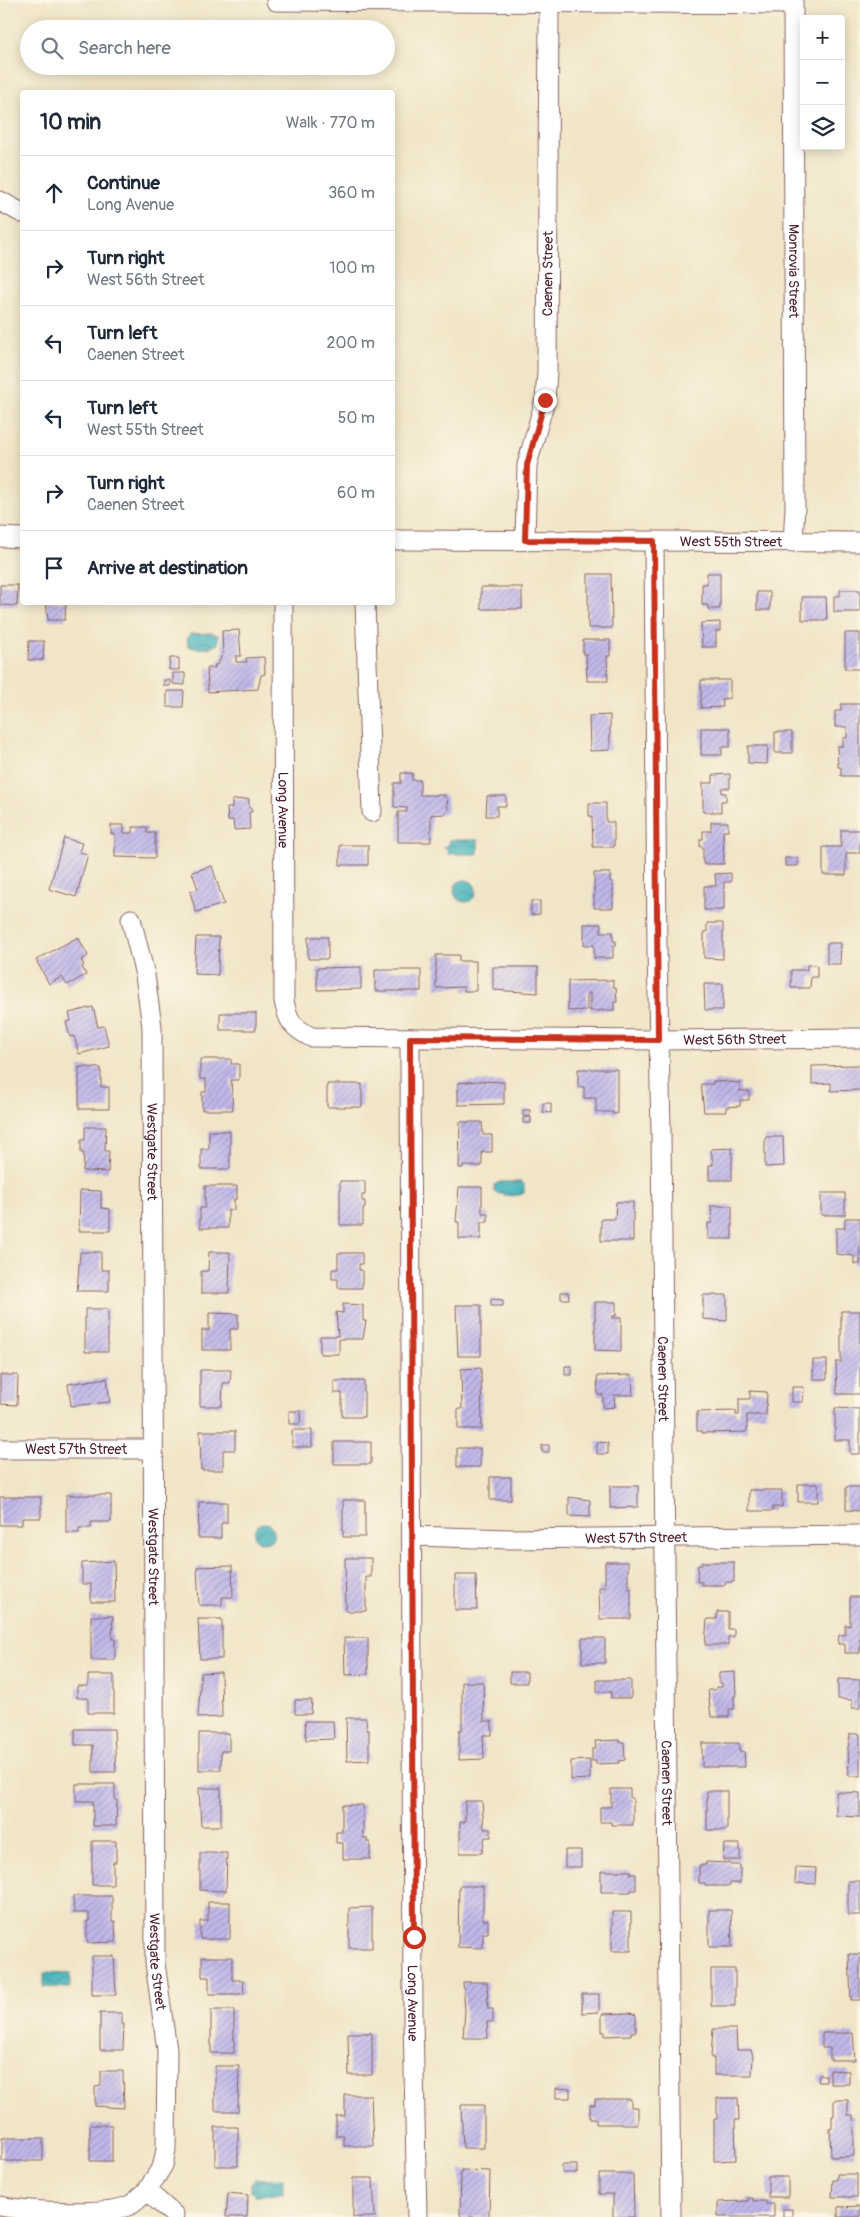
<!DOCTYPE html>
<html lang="en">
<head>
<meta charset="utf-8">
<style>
	body { margin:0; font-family:Pangolin,sans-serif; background:#f2f2f3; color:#1f2937 }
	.controls { position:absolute; right:15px; top:15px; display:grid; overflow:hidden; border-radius:5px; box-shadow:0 2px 12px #0003 }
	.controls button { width:45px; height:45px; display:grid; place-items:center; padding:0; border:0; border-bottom:1px solid #e0e1e3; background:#fff; color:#1f2937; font:25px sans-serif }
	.stop { position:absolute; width:15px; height:15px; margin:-11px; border:4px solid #c8321e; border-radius:50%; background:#fff }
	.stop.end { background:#c8321e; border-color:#fff; box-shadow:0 1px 5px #0008 }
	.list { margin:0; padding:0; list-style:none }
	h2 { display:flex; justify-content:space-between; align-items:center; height:65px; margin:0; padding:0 20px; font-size:21px }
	h2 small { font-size:16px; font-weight:400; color:#747a83 }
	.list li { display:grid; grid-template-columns:32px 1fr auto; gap:15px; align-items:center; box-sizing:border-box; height:75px; padding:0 20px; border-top:1px solid #e0e1e3 }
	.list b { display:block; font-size:19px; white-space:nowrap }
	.list p { margin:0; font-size:16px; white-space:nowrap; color:#747a83 }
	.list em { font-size:16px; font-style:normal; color:#747a83 }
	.icon { flex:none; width:28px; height:28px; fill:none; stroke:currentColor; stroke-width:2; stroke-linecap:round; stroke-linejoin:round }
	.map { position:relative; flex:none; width:860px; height:2217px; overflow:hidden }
	.search { position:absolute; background:#fff; box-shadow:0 2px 12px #0003; left:20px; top:20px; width:375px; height:55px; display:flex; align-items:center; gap:12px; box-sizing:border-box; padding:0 18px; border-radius:28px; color:#747a83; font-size:19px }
	.panel { position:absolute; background:#fff; box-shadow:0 2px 12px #0003; left:20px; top:90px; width:375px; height:515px; border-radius:5px }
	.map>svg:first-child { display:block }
	.water { fill:url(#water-waves); stroke:#486a74 }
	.building { fill:url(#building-hatch) }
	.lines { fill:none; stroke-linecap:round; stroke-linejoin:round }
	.minor-casing { stroke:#846462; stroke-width:21 }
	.minor { stroke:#fff; stroke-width:19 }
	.route { stroke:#c8321e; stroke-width:6 }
	.labels { text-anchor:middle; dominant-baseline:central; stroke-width:4.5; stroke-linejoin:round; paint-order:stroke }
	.street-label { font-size:14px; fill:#4a1f2b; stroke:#fcf5e5 }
</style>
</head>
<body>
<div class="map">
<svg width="860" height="2217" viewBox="0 0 860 2217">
	<defs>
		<pattern id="water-waves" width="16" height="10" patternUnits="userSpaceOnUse" patternTransform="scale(1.25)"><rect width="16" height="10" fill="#45b4bc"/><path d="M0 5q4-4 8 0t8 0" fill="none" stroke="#3c9299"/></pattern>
		<pattern id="building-hatch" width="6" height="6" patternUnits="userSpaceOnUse" patternTransform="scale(1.25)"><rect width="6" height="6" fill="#c2b9eb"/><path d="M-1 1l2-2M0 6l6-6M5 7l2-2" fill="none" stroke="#a096bf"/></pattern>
	</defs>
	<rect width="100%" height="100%" fill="#fcf5e5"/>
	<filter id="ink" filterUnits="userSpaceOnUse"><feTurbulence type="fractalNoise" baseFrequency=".02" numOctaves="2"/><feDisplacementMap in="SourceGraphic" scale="10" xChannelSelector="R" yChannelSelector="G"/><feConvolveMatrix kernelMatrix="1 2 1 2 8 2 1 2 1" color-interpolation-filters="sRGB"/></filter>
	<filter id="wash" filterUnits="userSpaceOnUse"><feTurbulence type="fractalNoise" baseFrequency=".0096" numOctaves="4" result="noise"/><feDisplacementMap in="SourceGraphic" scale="20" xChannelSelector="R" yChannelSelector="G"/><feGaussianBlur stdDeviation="1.12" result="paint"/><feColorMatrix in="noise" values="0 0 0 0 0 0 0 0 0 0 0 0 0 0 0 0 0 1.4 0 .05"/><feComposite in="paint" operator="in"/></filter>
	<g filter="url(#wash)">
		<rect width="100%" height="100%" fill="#f0e5c7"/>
		<path class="water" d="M212 633 218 635V644C211 648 197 651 188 646L187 637 190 634Z
			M449 840H478V854H448V849L444 847 448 845Z
			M454 891a11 11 0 1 1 22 0a11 11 0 1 1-22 0Z
			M500 1182H521L524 1184V1193C516 1198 502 1195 494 1192V1185Z
			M254 1533a10 10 0 1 1 20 0a10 10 0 1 1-20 0Z
			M44 1973 70 1974V1988L44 1987Z
			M283 2178V2194L255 2195V2191H251V2183H254V2179Z"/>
		<g id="blocks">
			<path class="building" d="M707 573H720V609H708V605H702V584H707Z
				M588 574H611L612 628H588Z
				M0 585H18L17 606 0 605Z
				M481 587H522V609H481Z
				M840 590H860V612H834V596H840Z
				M757 592H770V610H757Z
				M802 597H826L827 620H802Z
				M46 602H66L65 620H48Z
				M720 622V631H716V647H702L701 623Z
				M239 630 241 656H236V662H247L246 658 264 657 265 674 261 675 258 689 208 692 207 668H215L214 665H217L223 654 222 631Z
				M845 633H860V669H845Z
				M583 640H610V656H607L608 681H587L586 654H583Z
				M29 641H44L43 660H28Z
				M170 658H179V670H169Z
				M173 673H185V685L173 684Z
				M164 680H170V686H164Z
				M701 680H730V698L722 699 723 707 701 708Z
				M167 691H184L183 707H167Z
				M841 704H860V776H841V767H838L837 746H843V738H847V727H835V711H841Z
				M610 715V750L590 751 589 716Z
				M701 728H730V747H722V755H701Z
				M775 732H792V753H775Z
				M748 746H768L767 764 748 763Z
				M401 773H412V780H420V795H444L447 799 448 810 445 814 431 815V842H398V812H407V808L394 807V783H401Z
				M730 774V788H722V793H726V801H721V812H703V783H713V775Z
				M487 796H506V806H497V816H486Z
				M249 799V808H251L252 812H249L250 829 234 830 233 820 228 821 227 808H232V800Z
				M589 803H606V822H614V847H593L592 816H589Z
				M711 822H728V831H723L724 864H703V847H700V839H703V831H711Z
				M111 825H124V833H133V827H147V833H155V858L115 857V834H111Z
				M841 830H860V853H846V875H823V847H841Z
				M64 838 82 843 79 852 88 854 76 897 49 889Z
				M340 845H368V865H340Z
				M785 858H798V866H785Z
				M212 866 224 904 196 912 190 892 198 889 192 872Z
				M594 873H610V882H613V908H594Z
				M731 873V882H724V910H704V886H716L715 874Z
				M531 901H540V914L531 915Z
				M707 923H723V959L704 958V932H707Z
				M584 924H601V932H613V941H616V946H613V958H594V945H584Z
				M78 937 88 956 81 960 84 965 82 966 86 975 67 985 62 977 49 984 36 960Z
				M196 937H219L218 975 194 974Z
				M308 937H328V959H308Z
				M827 943H841L840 964H827Z
				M436 955H459V961H476V991H464V987L436 988Z
				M807 965H817V977H811L810 988H791V970H807Z
				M361 967V989L317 990V968Z
				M493 967H538V993L493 990Z
				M375 970H421V991H375Z
				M613 980V987H616L617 1002H614V1010L590 1011V993H587V1010L568 1011V981Z
				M704 984H723V1010H705Z
				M93 1007 98 1027 104 1026 109 1046 79 1054 74 1036 70 1037 66 1022 71 1021 69 1013Z
				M220 1013H256V1030H220Z
				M200 1059H231V1064H239V1080H231L233 1110H202V1092H206V1079H200Z
				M860 1065V1090L831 1091V1083L812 1084V1066Z
				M79 1067 101 1068V1087H109V1109H79Z
				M578 1069H617V1114H613V1112H596V1098H584V1087H578Z
				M479 1081 504 1082V1104L458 1105V1083Z
				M713 1081 740 1083V1091H749V1100H740V1106L726 1107V1112H704L701 1084H713Z
				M327 1084H362V1107H327Z
				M543 1103H551V1113L543 1112Z
				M523 1110H530V1116H523Z
				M531 1117V1123H523V1118Z
				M460 1122H482L483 1135H492V1152H482V1166H463V1168H459Z
				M85 1127H106L105 1151H109L108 1172 83 1171 84 1153H81V1140H85Z
				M209 1131H230V1169H201V1149H209Z
				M765 1137H783L784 1166 765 1167Z
				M732 1148V1180H709V1165H713L711 1149Z
				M340 1181H365V1195H362V1201H365V1208H363V1225H340Z
				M205 1186H237V1199H234V1210H228V1228H200V1208H205Z
				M459 1187H482V1213H488V1222H481V1239H459V1222H456Z
				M80 1190 101 1191V1208L110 1209V1231H79Z
				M821 1193H845V1215H821Z
				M616 1202H633V1241H601V1219H615Z
				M711 1206H732V1239H708V1223H712Z
				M845 1218H860V1264H854V1256L836 1254V1228H845Z
				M80 1252H101V1270H109V1291H77Z
				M209 1252H230L229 1293H201V1271H208Z
				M338 1253H362V1264H359V1270H362V1288H338V1279H332V1269H338Z
				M561 1292H568L569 1299H561Z
				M703 1295H727V1321L703 1319Z
				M491 1299 503 1300V1306H491Z
				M595 1302H616V1316H612V1318H621V1351L595 1350Z
				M343 1304 363 1305V1321H366L363 1339H339V1354H320V1336H338L336 1312 343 1313Z
				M456 1305H481V1356H458Z
				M85 1309H108V1352H85Z
				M841 1311H860V1394H837L836 1362H841Z
				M209 1313 238 1314V1329H230V1350H202V1330H209Z
				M813 1360H827V1379H813Z
				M565 1366H572V1375H565Z
				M481 1368 482 1429H458V1409H462L461 1369Z
				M200 1370H231L230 1383H223L222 1406H200Z
				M0 1375H18L17 1405 0 1404Z
				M632 1375 633 1395H614L615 1407 603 1408V1395H598L597 1376Z
				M107 1378 110 1402 71 1406 68 1384Z
				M334 1381H364V1417H342V1393H334Z
				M792 1387H804L803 1402H792Z
				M750 1391 767 1392 766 1415H747V1432L702 1433V1431H697V1412L736 1411V1415H739V1399H750Z
				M835 1408 860 1409V1454H850V1440H835Z
				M289 1411H301L300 1424H289Z
				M292 1430H312V1447H292Z
				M200 1431H235V1450H223V1470H201Z
				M334 1442H371V1464H334Z
				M597 1442 608 1443V1454H597Z
				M542 1445H549V1452H542Z
				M457 1448H480V1467H457Z
				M490 1477H511V1500H490Z
				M798 1484H818V1502H798Z
				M610 1486H638V1507L610 1508Z
				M846 1487H860V1511L846 1510Z
				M749 1490H782V1507H773V1511H749Z
				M66 1495H111V1522H91V1528H79V1533H66Z
				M0 1497H41V1518H22V1525H0Z
				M569 1497 590 1500V1517L569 1516Z
				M343 1500H365V1537H343Z
				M199 1502H227V1523H221V1538H198Z
				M345 1558H371V1577H366V1611H346Z
				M114 1561 115 1602H91V1584H82V1563Z
				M605 1562H628V1588H631V1619H600L599 1587H605Z
				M702 1562H734V1582H725V1585H702V1582H697L698 1565H702Z
				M232 1566 233 1597H222V1605H199L197 1567Z
				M455 1575H476L477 1610H455Z
				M850 1597H860V1653H845V1644H838L839 1635H845V1625L850 1626Z
				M717 1612H728V1629H734V1637H728V1645H705L707 1619H717Z
				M91 1616H113L112 1639H115V1660H91Z
				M198 1619H222V1659H200Z
				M344 1638H368V1674L345 1675Z
				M582 1638H605V1663H582Z
				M221 1672 222 1717 198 1718 201 1673Z
				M510 1672H527V1683H510Z
				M735 1672 736 1696H734V1709H729V1717H711L708 1690H716V1687H722V1683H719V1673Z
				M88 1675H114V1713H88V1698H77V1686H88Z
				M838 1679 860 1680V1708H852V1700L838 1699Z
				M597 1680H631V1698H611V1692H597Z
				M462 1682H483L484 1721H492V1735H483L484 1759 459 1760V1730H462Z
				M295 1700H312L311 1714H295Z
				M346 1718H366L367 1730H369V1760L347 1761Z
				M305 1721H333L334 1739 306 1740Z
				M75 1729H114L116 1772H93V1745H75Z
				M199 1733H229V1751H221V1770H199Z
				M850 1734H860V1776H849L848 1748Z
				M619 1740V1742H624L625 1760 619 1761V1763L596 1764V1761H592V1749H596L595 1741Z
				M702 1743H739V1752L744 1751 745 1767H702Z
				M590 1760V1779L571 1780V1761Z
				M76 1784H115V1800H117L116 1826H93V1801H76Z
				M199 1788H221V1826H201Z
				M611 1789H630V1798H633V1825H611V1822H600V1807H611Z
				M707 1791H727V1830H707Z
				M836 1792 860 1793V1817L836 1816Z
				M465 1801H482L484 1829H491V1837H485L482 1853H460V1822H465Z
				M342 1805H363V1838H367V1842H370V1859H343V1843H336V1832H342Z
				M92 1841H116V1862H113V1885H92Z
				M724 1844H740V1860H723Z
				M565 1850H581V1867H565Z
				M200 1853H227L226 1891 200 1890Z
				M706 1862 730 1863V1865H740V1883H730V1886H705V1883H699V1865H706Z
				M796 1867 816 1868 815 1884 795 1883Z
				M601 1871H631V1874H636V1890H631V1892H601Z
				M848 1881H860V1915H848Z
				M459 1886H483V1920H488V1933H483V1948L458 1947Z
				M73 1896H112V1921H115L116 1942 87 1943V1921H89V1913H74Z
				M208 1902H230V1939H200V1921H208Z
				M372 1907V1948H349V1908Z
				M709 1910H731L732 1947H709Z
				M612 1912H631V1951H612Z
				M849 1954H860V2000H851Z
				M92 1956H114L116 1995H92Z
				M202 1957H232V1980H243L244 1994H209V1977H202Z
				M711 1969H735V2006H711Z
				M463 1982H487L488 2009H493V2022H487L488 2038H463L465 2011Z
				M582 1994H599V2012L582 2013Z
				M211 2010H234V2053H211Z
				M100 2013H122V2024H124L123 2050H100Z
				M630 2013 636 2015V2032H631V2035L605 2036V2032H602V2014Z
				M713 2029H736L737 2050H751L753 2056 752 2075H714V2058H711Z
				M348 2033H372V2075H349Z
				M822 2033H853L855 2060H830V2048H822Z
				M215 2066H239L238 2111H215Z
				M830 2070 849 2071V2084H830Z
				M101 2071H123L124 2108 95 2106V2087L101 2086Z
				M819 2075H826V2082H818Z
				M556 2088 570 2089V2098H556Z
				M345 2095H371L373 2146H344V2136H336V2116H345Z
				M717 2098H738L739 2120H735L736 2160 714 2161V2119H717Z
				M595 2099H631V2107H638V2124H596V2119H590V2105H595Z
				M834 2100H848V2115H853L854 2130V2156L831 2157 830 2129H832V2116H834Z
				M461 2105H484V2148H463Z
				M90 2125H112V2161H90Z
				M215 2127H238V2166H215Z
				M2 2138H43V2161H2Z
				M562 2165H577V2173H562Z
				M461 2170 490 2171 489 2217H462L460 2215Z
				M599 2174H633L634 2217H613V2194H599Z
				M837 2174H857V2197H832L833 2180H837Z
				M768 2177H788V2197H768Z
				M353 2178H373L375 2217H353Z
				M228 2193 248 2195 247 2217H226Z
				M748 2198H753V2201H766V2204H774V2217H718V2202L748 2201Z
				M860 2206V2217H838V2207Z
				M783 2209H792V2217H783Z"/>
		</g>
	</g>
	<g filter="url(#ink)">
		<use href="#blocks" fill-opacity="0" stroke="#846462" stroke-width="1"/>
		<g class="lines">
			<g class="minor-casing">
				<g id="minor">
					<path id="s1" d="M793 0 795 507 793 542"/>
					<path d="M276 1 793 4"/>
					<path d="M0 201 22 213"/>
					<path d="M0 537 22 538"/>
					<path id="s2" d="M392 540 860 542"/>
					<path id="s3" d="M525 540 527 465 545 400 547 372 549 3"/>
					<path id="s4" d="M654 541 657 950 661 1131 671 2217"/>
					<path id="s5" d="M283 602 284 1001C288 1021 292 1027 311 1037L658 1040 860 1038"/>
					<path d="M365 602 372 812"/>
					<path id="s6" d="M131 919 145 975 152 1027 155 1963 167 2050 166 2149 163 2165 147 2191"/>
					<path id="s7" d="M410 1038 413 2020 417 2217"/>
					<path id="s8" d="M0 1449H152"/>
					<path id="s9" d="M412 1536 510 1539 860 1535"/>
					<path d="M0 2206C27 2211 110 2217 132 2204 137 2201 142 2195 147 2191L174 2215"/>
				</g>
			</g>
			<use href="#minor" class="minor"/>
		</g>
	</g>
	<g class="lines" filter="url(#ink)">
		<path class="route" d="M414 1937 410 1038 658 1040 654 541 525 540 527 465 545 400"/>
	</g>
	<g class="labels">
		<g class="street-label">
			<text stroke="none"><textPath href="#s1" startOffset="271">Monrovia Street</textPath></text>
			<text stroke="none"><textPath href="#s3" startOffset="269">Caenen Street</textPath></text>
			<text stroke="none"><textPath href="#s2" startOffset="339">West 55th Street</textPath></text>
			<text stroke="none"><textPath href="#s5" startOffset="208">Long Avenue</textPath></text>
			<text stroke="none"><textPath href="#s5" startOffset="870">West 56th Street</textPath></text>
			<text stroke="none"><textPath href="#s6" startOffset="235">Westgate Street</textPath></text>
			<text stroke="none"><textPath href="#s4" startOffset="838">Caenen Street</textPath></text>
			<text stroke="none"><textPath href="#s8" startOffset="76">West 57th Street</textPath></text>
			<text stroke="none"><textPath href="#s9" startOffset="224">West 57th Street</textPath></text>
			<text stroke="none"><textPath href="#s6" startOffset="640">Westgate Street</textPath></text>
			<text stroke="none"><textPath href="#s4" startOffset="1242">Caenen Street</textPath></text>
			<text stroke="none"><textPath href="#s6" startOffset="1045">Westgate Street</textPath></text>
			<text stroke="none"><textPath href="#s7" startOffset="965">Long Avenue</textPath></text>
		</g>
	</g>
</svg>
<div class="controls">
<button>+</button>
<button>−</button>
<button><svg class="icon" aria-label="layers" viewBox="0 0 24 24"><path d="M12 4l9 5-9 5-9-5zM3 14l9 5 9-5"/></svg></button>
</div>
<div class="stop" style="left:414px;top:1937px"></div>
<div class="stop end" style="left:545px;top:400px"></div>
<div class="search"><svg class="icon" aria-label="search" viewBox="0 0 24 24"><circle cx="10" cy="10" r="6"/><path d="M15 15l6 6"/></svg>Search here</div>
<section class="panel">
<h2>10 min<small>Walk · 770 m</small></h2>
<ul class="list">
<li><svg class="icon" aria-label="ahead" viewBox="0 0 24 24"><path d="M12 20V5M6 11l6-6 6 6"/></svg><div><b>Continue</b><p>Long Avenue</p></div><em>360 m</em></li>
<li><svg class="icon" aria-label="right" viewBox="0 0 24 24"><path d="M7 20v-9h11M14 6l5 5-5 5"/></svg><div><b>Turn right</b><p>West 56th Street</p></div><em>100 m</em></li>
<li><svg class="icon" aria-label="left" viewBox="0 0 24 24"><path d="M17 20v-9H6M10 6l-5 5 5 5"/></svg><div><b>Turn left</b><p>Caenen Street</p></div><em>200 m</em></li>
<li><svg class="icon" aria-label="left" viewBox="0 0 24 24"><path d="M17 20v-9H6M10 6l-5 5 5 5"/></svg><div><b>Turn left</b><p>West 55th Street</p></div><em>50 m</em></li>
<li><svg class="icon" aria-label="right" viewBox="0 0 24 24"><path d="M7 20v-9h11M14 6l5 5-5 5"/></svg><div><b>Turn right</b><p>Caenen Street</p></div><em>60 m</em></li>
<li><svg class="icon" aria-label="arrive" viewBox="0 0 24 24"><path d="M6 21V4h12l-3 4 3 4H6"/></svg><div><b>Arrive at destination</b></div></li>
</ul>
</section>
</div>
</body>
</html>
